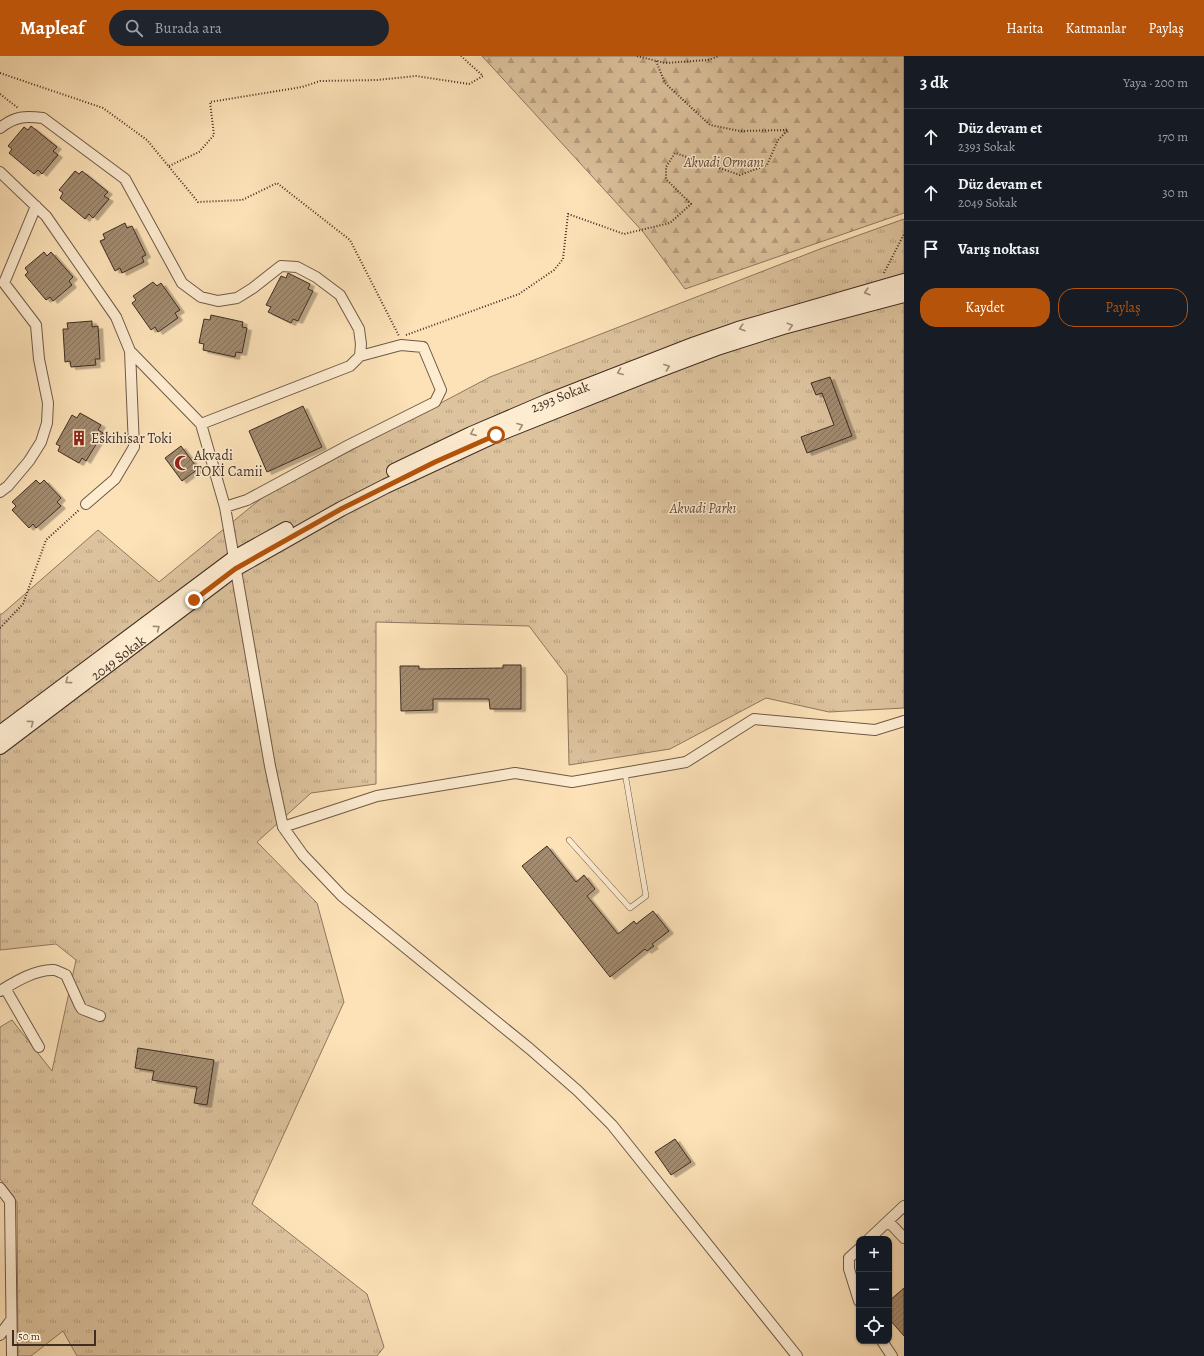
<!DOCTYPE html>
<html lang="tr">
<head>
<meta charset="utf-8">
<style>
	body { margin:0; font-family:Alegreya,serif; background:#20242c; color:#f1f3f6 }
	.controls { position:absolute; right:12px; bottom:12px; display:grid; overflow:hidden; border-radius:8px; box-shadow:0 1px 3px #0004 }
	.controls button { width:36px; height:36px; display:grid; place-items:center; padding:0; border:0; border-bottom:1px solid #363941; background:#171b24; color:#f1f3f6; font:20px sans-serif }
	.scale { position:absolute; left:12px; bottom:10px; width:84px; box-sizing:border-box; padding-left:4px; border:2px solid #3f2d21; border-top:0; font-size:11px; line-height:14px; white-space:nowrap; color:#3f2d21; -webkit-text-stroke:3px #feecd1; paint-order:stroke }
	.stop { position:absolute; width:12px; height:12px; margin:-9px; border:3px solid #b45309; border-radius:50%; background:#fff }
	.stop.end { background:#b45309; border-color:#fff; box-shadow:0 1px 4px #0008 }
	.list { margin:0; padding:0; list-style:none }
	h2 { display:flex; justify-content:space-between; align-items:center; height:52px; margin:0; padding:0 16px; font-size:17px }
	h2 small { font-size:13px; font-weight:400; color:#9ea1a6 }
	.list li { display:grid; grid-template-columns:26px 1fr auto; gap:12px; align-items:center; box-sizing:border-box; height:56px; padding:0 16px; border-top:1px solid #363941 }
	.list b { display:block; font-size:15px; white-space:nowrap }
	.list p { margin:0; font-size:13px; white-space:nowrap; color:#9ea1a6 }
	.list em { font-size:13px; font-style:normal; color:#9ea1a6 }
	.actions { display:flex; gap:8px; padding:12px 16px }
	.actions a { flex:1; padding:9px 0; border:1px solid #b45309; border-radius:16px; text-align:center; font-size:14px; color:#b45309 }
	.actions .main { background:#b45309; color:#fff }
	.icon { flex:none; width:22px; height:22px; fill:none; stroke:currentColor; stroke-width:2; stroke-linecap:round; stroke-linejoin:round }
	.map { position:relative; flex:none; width:904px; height:1300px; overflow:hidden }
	header { display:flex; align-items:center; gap:24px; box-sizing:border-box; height:56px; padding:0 20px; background:#b45309; color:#fff }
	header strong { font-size:19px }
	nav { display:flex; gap:22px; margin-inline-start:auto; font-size:14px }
	.search { width:280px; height:36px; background:#20242c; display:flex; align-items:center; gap:10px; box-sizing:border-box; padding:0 14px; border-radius:22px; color:#9ea1a6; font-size:15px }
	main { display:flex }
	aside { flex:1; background:#171b24 }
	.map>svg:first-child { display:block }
	.forest { fill:url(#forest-firs); stroke:#8e7860 }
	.park { fill:url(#park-tufts); stroke:#8e7860 }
	.building { fill:url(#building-hatch); stroke:#3f2d21; filter:url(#shadow) }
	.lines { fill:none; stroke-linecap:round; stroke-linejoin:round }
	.lane-casing { stroke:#6e5a47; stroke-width:6 }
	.street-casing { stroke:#6e5a47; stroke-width:12 }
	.secondary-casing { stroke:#3f2d21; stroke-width:16 }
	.path { stroke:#3f2d21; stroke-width:2; stroke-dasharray:1 2; stroke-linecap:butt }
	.lane { stroke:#feecd1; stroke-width:5 }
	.street { stroke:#feecd1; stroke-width:10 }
	.secondary { stroke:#feecd1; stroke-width:14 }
	.oneway { stroke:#9e8c79 }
	.route { stroke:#b45309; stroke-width:5 }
	.labels { text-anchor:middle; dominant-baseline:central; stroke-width:3; stroke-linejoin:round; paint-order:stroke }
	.park-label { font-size:14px; font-style:italic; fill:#5f4b3a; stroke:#feecd1 }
	.street-label { font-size:14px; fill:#3f2d21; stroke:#feecd1 }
	.poi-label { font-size:14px; fill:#3f2d21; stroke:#feecd1; text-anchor:start }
</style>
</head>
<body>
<header>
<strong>Mapleaf</strong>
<div class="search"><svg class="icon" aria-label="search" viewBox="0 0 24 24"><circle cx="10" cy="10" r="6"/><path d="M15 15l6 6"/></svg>Burada ara</div>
<nav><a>Harita</a><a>Katmanlar</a><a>Paylaş</a></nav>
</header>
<main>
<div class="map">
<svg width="904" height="1300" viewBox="0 0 904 1300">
	<defs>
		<pattern id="forest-firs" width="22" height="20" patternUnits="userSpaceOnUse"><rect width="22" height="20" fill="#ddc39e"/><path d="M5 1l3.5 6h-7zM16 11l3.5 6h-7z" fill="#b59f80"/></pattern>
		<pattern id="park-tufts" width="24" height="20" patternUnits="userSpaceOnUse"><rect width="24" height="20" fill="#ddc39e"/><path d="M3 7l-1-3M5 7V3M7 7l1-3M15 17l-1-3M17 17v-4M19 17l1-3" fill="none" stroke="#b59f80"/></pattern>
		<pattern id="building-hatch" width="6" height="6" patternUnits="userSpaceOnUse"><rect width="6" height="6" fill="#a28b70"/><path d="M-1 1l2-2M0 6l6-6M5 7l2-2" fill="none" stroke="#85725c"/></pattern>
		<filter id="shadow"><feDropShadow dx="4.5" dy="2.5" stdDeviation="0" flood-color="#0004"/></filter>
	</defs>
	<rect width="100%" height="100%" fill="#fde2b8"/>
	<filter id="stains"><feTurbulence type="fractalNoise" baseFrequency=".005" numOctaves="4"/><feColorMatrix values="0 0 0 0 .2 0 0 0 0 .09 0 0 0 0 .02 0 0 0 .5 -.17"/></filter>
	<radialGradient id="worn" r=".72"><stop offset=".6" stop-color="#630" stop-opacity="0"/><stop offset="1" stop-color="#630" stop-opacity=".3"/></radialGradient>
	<path class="forest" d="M482 0H904V157L685 233 644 177Z"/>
	<path class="park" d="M904 163V652L829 656 766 642 670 693 569 709 567 620 529 570 376 566V728L311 737 257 786 317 847 344 946 252 1148 367 1238 384 1291 377 1300H77L63 1275 31 1300H18L17 1146 0 1123V971L12 964 52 1015 76 904 56 888 0 894V558H2L98 474 159 526 263 441 490 321 820 193Z"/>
	<path class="building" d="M31 70 57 91 53 95 58 99 42 118 38 114 34 118 9 97 12 93 8 90 24 71 28 74Z
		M75 115 79 118 82 115 108 136 104 140 109 143 93 162 89 158 85 163 60 142 63 137 59 134Z
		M125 167 127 172 132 170 146 199 142 201 144 206 122 217 120 212 115 215 100 185 105 183 103 178Z
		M44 196 47 200 51 196 73 221 69 225 72 229 53 245 50 241 46 244 25 219 28 216 25 212Z
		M288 217 310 228 308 233 313 235 298 265 293 263 291 267 268 256 271 251 266 249 281 220 286 222Z
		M153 226 157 230 161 227 180 254 175 257 178 262 158 276 155 271 151 274 132 247 136 244 133 240Z
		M211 259 243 266 242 271 247 272 242 297 236 296 235 301 203 294 204 288 199 287 204 263 210 264Z
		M92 265V271L98 270 100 303H95L96 309 71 311 70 305 65 306 63 273H68L67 267Z
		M830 321 852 380 807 397 801 381 834 369 822 337 816 339 811 327Z
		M303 350 322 391 267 416 249 375Z
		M80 357 101 369 98 374 103 377 86 405 82 402 79 407 58 395 60 390 56 388 72 359 77 362Z
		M181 390 198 413 182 425 165 402Z
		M36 424 40 428 44 424 61 442 57 446 61 450 36 472 33 468 29 472 12 454 16 450 12 446Z
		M503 609H521V653H490L489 643H433V654L401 655 400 610H419V613L503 612Z
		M547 790 576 826 584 819 595 833 587 840 618 878 634 865 636 868 653 855 669 875 652 888 654 890 647 895 645 893 610 921 522 810Z
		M138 992 214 1004 207 1049 194 1047 197 1031 152 1024 154 1015 135 1012Z
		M675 1083 691 1106 671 1119 655 1096Z
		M904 1232V1280L889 1263V1245Z"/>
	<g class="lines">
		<g class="lane-casing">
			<path id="lane" d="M569 784 630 852 646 840 625 717"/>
		</g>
		<g class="street-casing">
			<path id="street" d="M0 72C15 60 25 60 43 62L125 123 182 227 201 241 218 245 237 242 253 232 281 210 297 211 316 221 340 239 359 273 361 288 360 300 350 310 201 368
				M0 116 46 160 116 261 130 295 134 391 115 423 86 448
				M4 227 36 150
				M130 295 201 368 225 451 270 710 283 771 303 799 342 840 530 993 578 1035 612 1069 797 1300
				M0 436 8 430 29 405 41 386 47 367 48 347 39 303 36 269 4 227
				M225 451 247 444 349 389 435 346 441 334 423 291 401 289 360 300
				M283 771 377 740 515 717 572 726 686 706 754 663 875 674 904 665
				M5 932 39 991
				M0 935C15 926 36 913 54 914 58 915 62 917 66 919L80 950 82 953 100 960
				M0 1132 10 1145 12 1300
				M888 1165 904 1182
				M869 1183 904 1150
				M859 1193 849 1202V1213L859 1245
				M0 1279 11 1264
				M882 1285 892 1300"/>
		</g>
		<g class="secondary-casing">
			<g id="secondary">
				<path id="s1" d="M394 415 471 378 548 345 695 288 738 273 904 225"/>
				<path d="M0 677 234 502 286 473"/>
				<path id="s2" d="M0 691 235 513 341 453 386 430 496 379 654 316 720 291 783 271 904 239"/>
			</g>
		</g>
		<path class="path" d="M637 0 665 7 708 4 719 0
			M0 17 103 52 147 84 198 146 242 144 277 127 350 184 399 280
			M0 38 18 52
			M169 110 199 96 214 79 210 46 302 31 320 25 377 24 416 20 469 28 483 20 461 0
			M884 217 904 178
			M406 279 519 238 554 214 563 203 568 158 624 178 670 167 691 148 666 123V111L675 97 740 119 767 109 778 84 788 74 740 75 710 69 665 27 656 5
			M0 572 23 548 46 484 79 454"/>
		<use href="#lane" class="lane"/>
		<use href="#street" class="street"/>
		<use href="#secondary" class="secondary"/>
	</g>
	<defs><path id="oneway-chevron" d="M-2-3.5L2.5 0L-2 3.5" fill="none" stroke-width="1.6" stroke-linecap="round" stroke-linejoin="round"/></defs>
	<g class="oneway">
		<use href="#oneway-chevron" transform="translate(867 236) rotate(164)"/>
		<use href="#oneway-chevron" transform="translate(790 270) rotate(-15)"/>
		<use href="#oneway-chevron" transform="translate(742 272) rotate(163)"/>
		<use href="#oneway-chevron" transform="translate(667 311) rotate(-20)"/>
		<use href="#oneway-chevron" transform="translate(620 316) rotate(159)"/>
		<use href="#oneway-chevron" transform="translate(520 370) rotate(-21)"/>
		<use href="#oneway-chevron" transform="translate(473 377) rotate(156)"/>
		<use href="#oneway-chevron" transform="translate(157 572) rotate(-37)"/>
		<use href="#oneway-chevron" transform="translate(68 625) rotate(143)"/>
		<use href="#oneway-chevron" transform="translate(31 667) rotate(-37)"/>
	</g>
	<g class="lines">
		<path class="route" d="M194 544 235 513 341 453 435 406 496 379"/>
	</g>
	<defs>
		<g id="building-bare" transform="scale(1.2)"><path d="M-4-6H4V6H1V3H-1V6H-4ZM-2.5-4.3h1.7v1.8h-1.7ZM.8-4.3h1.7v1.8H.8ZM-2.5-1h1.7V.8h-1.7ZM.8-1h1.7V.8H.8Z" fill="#8f2418" stroke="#feecd1" stroke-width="2.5" paint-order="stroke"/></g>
		<g id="mosque-bare" transform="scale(1.2)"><path d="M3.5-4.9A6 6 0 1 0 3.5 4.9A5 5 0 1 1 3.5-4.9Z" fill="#8f2418" stroke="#feecd1" stroke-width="2.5" paint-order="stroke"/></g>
	</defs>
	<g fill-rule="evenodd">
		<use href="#building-bare" x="79" y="382"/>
		<use href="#mosque-bare" x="182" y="407"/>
	</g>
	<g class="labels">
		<g class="park-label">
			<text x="724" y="106">Akvadi Ormanı</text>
			<text x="703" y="452">Akvadi Parkı</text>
		</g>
		<g class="street-label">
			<text stroke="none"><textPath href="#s1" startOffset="182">2393 Sokak</textPath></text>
			<text stroke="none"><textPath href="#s2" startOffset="148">2049 Sokak</textPath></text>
		</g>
		<g class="poi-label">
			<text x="91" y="382">Eskihisar Toki</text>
			<text x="194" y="399">Akvadi<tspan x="194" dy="16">TOKİ Camii</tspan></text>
		</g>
	</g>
	<rect width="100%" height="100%" filter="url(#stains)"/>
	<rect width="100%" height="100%" fill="url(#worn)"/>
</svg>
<div class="controls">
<button>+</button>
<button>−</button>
<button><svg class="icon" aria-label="locate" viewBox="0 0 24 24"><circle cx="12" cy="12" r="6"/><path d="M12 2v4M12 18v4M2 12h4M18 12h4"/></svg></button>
</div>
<div class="scale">50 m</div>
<div class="stop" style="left:496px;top:379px"></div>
<div class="stop end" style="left:194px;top:544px"></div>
</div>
<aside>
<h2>3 dk<small>Yaya · 200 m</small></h2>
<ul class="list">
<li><svg class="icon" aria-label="ahead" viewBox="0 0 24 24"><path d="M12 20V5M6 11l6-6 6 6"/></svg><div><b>Düz devam et</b><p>2393 Sokak</p></div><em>170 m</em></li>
<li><svg class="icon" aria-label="ahead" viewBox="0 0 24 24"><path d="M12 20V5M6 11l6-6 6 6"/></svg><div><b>Düz devam et</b><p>2049 Sokak</p></div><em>30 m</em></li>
<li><svg class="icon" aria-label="arrive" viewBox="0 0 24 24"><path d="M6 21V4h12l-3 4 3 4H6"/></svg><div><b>Varış noktası</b></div></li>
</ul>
<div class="actions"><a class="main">Kaydet</a><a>Paylaş</a></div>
</aside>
</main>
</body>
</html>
